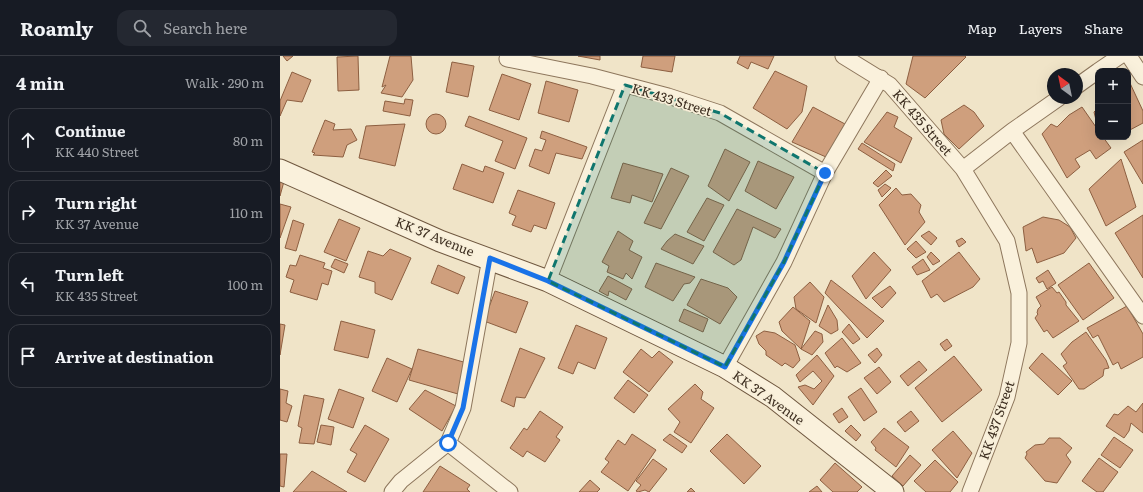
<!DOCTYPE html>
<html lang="en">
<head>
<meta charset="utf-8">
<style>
	body { margin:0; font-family:Literata,serif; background:#242831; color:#f1f3f6 }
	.controls { position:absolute; right:12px; top:12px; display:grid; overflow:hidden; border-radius:8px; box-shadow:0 4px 16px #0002 }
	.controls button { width:36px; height:36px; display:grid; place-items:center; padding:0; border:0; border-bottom:1px solid #363941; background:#171b24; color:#f1f3f6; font:20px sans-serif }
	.compass { position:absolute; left:767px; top:12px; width:36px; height:36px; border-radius:50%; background:#171b24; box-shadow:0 4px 16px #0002; rotate:327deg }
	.stop { position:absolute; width:12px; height:12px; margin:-9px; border:3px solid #1a73e8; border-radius:50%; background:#fff }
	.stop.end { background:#1a73e8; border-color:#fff; box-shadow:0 1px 4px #0008 }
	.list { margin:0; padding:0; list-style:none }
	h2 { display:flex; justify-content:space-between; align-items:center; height:52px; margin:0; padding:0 16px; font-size:17px }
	h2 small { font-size:13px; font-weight:400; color:#9ea1a6 }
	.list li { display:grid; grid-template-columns:26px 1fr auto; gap:12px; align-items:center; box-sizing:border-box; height:64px; margin:0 8px 8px; padding:0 8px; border:1px solid #363941; border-radius:12px }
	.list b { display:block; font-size:15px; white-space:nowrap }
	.list p { margin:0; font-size:13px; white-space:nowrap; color:#9ea1a6 }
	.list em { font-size:13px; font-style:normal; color:#9ea1a6 }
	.icon { flex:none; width:22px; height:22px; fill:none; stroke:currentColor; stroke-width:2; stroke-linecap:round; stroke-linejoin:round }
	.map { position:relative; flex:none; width:863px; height:436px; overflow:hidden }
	header { display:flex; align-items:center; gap:24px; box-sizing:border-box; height:56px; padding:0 20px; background:#171b24; border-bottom:1px solid #363941 }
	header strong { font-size:19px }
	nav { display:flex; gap:22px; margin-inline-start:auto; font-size:14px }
	.search { width:280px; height:36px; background:#242831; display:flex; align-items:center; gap:10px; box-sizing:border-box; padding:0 14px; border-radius:12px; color:#9ea1a6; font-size:15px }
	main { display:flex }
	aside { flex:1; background:#171b24 }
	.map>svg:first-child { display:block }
	.building { fill:#cf9f7d; stroke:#8d5f41 }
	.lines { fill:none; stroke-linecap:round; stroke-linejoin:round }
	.street-casing { stroke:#8d765c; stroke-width:17 }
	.secondary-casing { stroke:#6f573f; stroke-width:23 }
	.street { stroke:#faf1dc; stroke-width:15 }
	.secondary { stroke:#faf1dc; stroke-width:21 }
	.route { stroke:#1a73e8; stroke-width:5 }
	.marked { fill:#0f766e; fill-opacity:0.2; stroke:#0f766e; stroke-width:3; stroke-dasharray:8 5; stroke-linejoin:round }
	.labels { text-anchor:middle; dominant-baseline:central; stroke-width:3.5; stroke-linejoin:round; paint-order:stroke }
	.street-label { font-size:13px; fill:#3d2e20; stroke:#f7eed8 }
</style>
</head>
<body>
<header>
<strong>Roamly</strong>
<div class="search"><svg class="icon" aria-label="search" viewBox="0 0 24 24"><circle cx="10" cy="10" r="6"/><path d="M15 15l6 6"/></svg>Search here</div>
<nav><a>Map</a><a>Layers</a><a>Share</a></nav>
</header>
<main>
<aside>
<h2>4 min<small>Walk · 290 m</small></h2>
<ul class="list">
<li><svg class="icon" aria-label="ahead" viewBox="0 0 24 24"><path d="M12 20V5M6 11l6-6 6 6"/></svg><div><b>Continue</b><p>KK 440 Street</p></div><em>80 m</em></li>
<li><svg class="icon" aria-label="right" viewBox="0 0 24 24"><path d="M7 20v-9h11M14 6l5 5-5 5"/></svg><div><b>Turn right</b><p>KK 37 Avenue</p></div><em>110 m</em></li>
<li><svg class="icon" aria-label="left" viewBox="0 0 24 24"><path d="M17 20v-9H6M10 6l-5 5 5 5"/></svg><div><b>Turn left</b><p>KK 435 Street</p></div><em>100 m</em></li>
<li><svg class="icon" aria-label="arrive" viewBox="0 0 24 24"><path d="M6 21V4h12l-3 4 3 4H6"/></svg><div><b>Arrive at destination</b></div></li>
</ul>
</aside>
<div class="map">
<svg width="863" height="436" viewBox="0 0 863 436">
	<rect width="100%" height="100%" fill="#f0e4c8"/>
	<path class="building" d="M3 0H13L7 5Z
		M78 0 79 34 58 35 57 1Z
		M110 0H131L133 24 122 41 101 37 106 29 102 31Z
		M298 0H320V4Z
		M363 0H395L392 16 361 11Z
		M460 0H494L488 13 471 6 468 13 457 7Z
		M633 0H685L686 1 645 42 626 28Z
		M172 6 194 10 188 41 166 36Z
		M495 15 527 30 522 56 507 73 473 52Z
		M12 16 31 24 22 46 7 44 0 60V45Z
		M222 18 251 28 239 64 209 54Z
		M266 25 298 34 289 66 258 57Z
		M849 25 863 55V67L848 75V26Z
		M125 43 133 44 130 60 103 55 105 45 124 48Z
		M684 49 694 56 704 70 679 93 664 78 661 64Z
		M533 51 565 68 546 101 512 86Z
		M802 51 818 74V81H823L831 92 816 103 810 94 795 103 800 111 787 122 762 78 771 68 777 71 789 59Z
		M818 52V72L814 56Z
		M607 56 618 61 614 71 632 82 621 107 584 86Z
		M146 68a10 10 0 1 1 20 0a10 10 0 1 1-20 0Z
		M189 60 247 82 235 113 215 105 223 85 185 70Z
		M45 64 55 68 53 74 71 73 77 84 67 89 63 101 33 99 35 97 32 96Z
		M125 68 115 110 79 102 86 70Z
		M262 75 307 91 302 103 276 97 269 118 249 110 255 93 262 95 266 84 260 82Z
		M863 84V128L844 96Z
		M582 87 615 108 613 115 578 93Z
		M445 93 470 106 449 145 428 130Z
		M841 103 856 151 826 170 809 133Z
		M478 105 514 121 496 153 465 135Z
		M343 107 383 118 372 146 352 139 350 147 331 142Z
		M182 108 203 116 205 110 224 117 213 147 173 133Z
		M391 112 409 120 381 173 364 167Z
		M606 114 612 120 598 131 593 127Z
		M0 117 6 118 0 140Z
		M605 128 611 132 602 141 598 134Z
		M616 132 622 139 631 138 641 149 639 156 645 166 625 189 599 149Z
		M238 134 275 147 266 173 254 169 251 176 232 169 236 160 229 157Z
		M427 142 444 149 424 185 407 176Z
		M0 148 11 151 0 182Z
		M457 153 501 173 495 182 473 171 461 204 454 209 433 196Z
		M863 159V222L835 177Z
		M763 161 779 164 790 171 796 182 784 197 757 207 752 192 746 195 743 171Z
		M59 163 80 172 66 205 44 196Z
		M13 164 24 168 16 195 5 192Z
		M338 175 353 185 349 194 362 201 352 223 346 217 343 223 327 216 329 210 322 206Z
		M649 175 657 182 651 189 641 180Z
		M395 178 424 190 413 208 381 193 387 185Z
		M682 182 686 186 679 191 676 185Z
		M636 185 646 196 636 202 627 193Z
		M110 193 131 202 112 244 95 237V226L79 221 88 195 103 200Z
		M594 196 611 214 586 243 572 220Z
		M651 196 660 205 653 209 647 201Z
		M679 196 700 223 693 231 664 246 657 238 651 242 642 225Z
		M20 199 45 207 43 212 52 215 48 229 42 227 37 244 10 236 14 224 6 221 10 209 16 210Z
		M55 203 68 208 64 217 51 211Z
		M643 203 650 214 637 219 632 211Z
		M376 207 415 221 410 227 404 228 393 245 365 231Z
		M809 207 834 242 803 264 778 229Z
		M158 209 185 221 178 238 151 227Z
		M768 214 776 227 767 233 763 225 759 227 756 222Z
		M328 220 352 233 346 244 329 235 328 240 319 235Z
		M421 223 448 232 457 241 440 268 407 249Z
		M551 224 604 265 587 282 545 237Z
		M530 226 544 241 536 267 516 253 514 241Z
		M610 230 616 237 602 252 592 242Z
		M772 231 777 237 779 236 786 246V249L799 265 773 282 767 274 764 276 755 262 758 258 757 257 758 253 761 250 756 241Z
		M215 235 248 246 236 277 204 265Z
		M548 249 557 264 558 274 551 278 539 270Z
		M847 250 863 278V301L841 313 838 306 833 309 818 279 813 282 807 272Z
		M513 251 530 265 521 293 502 275 499 266Z
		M404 253 428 263 423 276 399 265Z
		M61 265 95 274 88 302 54 294Z
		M0 268 5 269 0 299Z
		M569 268 580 283 573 288 562 276Z
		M296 269 327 282 315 313 298 306 293 318 278 312Z
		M484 275 495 277 515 289 520 304 513 312 505 307 502 310 486 299V295L479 288 476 280Z
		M535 275 542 278 543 286 532 299 521 293Z
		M806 276 826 304 829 312 824 313 823 320 804 333H799L783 310 787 307 781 298 792 286Z
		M562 282 581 307 567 316 557 310 555 312 545 297Z
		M667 283 672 290 665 295 660 288Z
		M240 292 265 302 245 342 236 341 234 351 221 345Z
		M597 292 602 299 595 307 588 299Z
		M138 293 187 307 178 338 129 324Z
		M361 293 372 302 379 295 393 306 369 336 343 316Z
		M762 297 792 325 778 339 749 312Z
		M537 299 554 320 533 349 518 331 525 329 534 333 542 325 533 315 520 326 516 319Z
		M674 300 702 334 662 366 635 332Z
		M107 302 132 313 117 346 92 335Z
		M639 305 647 314 628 330 620 320Z
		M599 311 611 326 597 338 584 322Z
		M348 324 368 339 354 357 334 342Z
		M415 328 423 336 421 343 434 352 411 387 394 376 400 366 388 353Z
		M581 332 597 356 584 365 568 341Z
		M0 333 8 335 6 347 12 350 7 366 0 364Z
		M59 333 84 342 73 372 48 363Z
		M145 334 176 350 162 375 129 353Z
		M24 339 44 343 34 388 19 387 22 372 18 370Z
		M863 347V377L851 367 849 375 844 382 826 370 834 358 838 359 848 350 856 356Z
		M562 352 568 361 559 367 553 358Z
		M260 355 283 371 276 381 280 384 265 406 247 395 243 401 230 392 244 372 247 374Z
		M631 355 639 365 625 376 617 366Z
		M41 369 54 371 51 389 37 386Z
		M85 369 109 383 85 426 67 416 77 398 70 394Z
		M571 369 581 379 576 385 565 375Z
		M604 372 629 391 616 411 595 394 596 392 591 386Z
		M673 375 692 397 677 422 652 394Z
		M352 378 376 394 348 435 321 416 329 406 325 403 338 384 345 389Z
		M390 378 407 390 402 397 383 384Z
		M447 378 481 410 464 428 430 395Z
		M834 381 853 394 840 412 821 399Z
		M769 382H780L792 392 786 399 791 406 777 427 765 425 745 402 747 398 746 396 755 389 764 388Z
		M0 398H7L4 431 0 430Z
		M630 399 641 409 623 430 612 420Z
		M819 402 838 416 823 436H817L802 425Z
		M373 403 387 413 369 436 365 434 358 436 356 435 361 429 356 425Z
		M655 404 678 426 670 436H646L634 425Z
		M555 407 582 431 577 436H553L540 424Z
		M160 410 190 429 187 433 190 436H143Z
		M32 415 67 436H13Z
		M310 424 320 433 317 436H299Z
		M537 430 542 436H529Z
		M411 432 415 436H407Z"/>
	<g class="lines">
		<g class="street-casing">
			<path id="street" d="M563 0 610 29 683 113
				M849 0 863 21
				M227 3 312 20 388 40 440 57 545 117
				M818 15 840 0
				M797 30 818 15
				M732 75 863 260
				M210 202 183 352 168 387 230 436
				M268 225 345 29
				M445 311 504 206 545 117 601 22
				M112 436 121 425 168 387
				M690 436 727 341 739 287V237L727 185 683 113 732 75 779 42"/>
		</g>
		<g class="secondary-casing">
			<path id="secondary" d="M0 114 160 185 268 225 445 311 493 341 613 436"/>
		</g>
		<use href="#street" class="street"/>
		<use href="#secondary" class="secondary"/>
	</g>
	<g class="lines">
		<path class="route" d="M168 387 183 352 210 202 268 225 445 311 504 206 545 117"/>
	</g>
	<path class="marked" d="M345 29 440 57 545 117 504 206 445 311 268 225Z"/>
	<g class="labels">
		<g class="street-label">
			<text transform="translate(392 43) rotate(17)">KK 433 Street</text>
			<text transform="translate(643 66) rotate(49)">KK 435 Street</text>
			<text transform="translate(155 180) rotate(22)">KK 37 Avenue</text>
			<text transform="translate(489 341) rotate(35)">KK 37 Avenue</text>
			<text transform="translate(716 364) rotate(-71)">KK 437 Street</text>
		</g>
	</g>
</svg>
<div class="controls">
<button>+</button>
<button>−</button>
</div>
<svg class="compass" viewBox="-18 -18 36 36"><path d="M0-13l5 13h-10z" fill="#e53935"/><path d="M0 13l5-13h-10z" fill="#9ea1a6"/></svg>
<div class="stop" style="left:168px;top:387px"></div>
<div class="stop end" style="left:545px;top:117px"></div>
</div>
</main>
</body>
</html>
